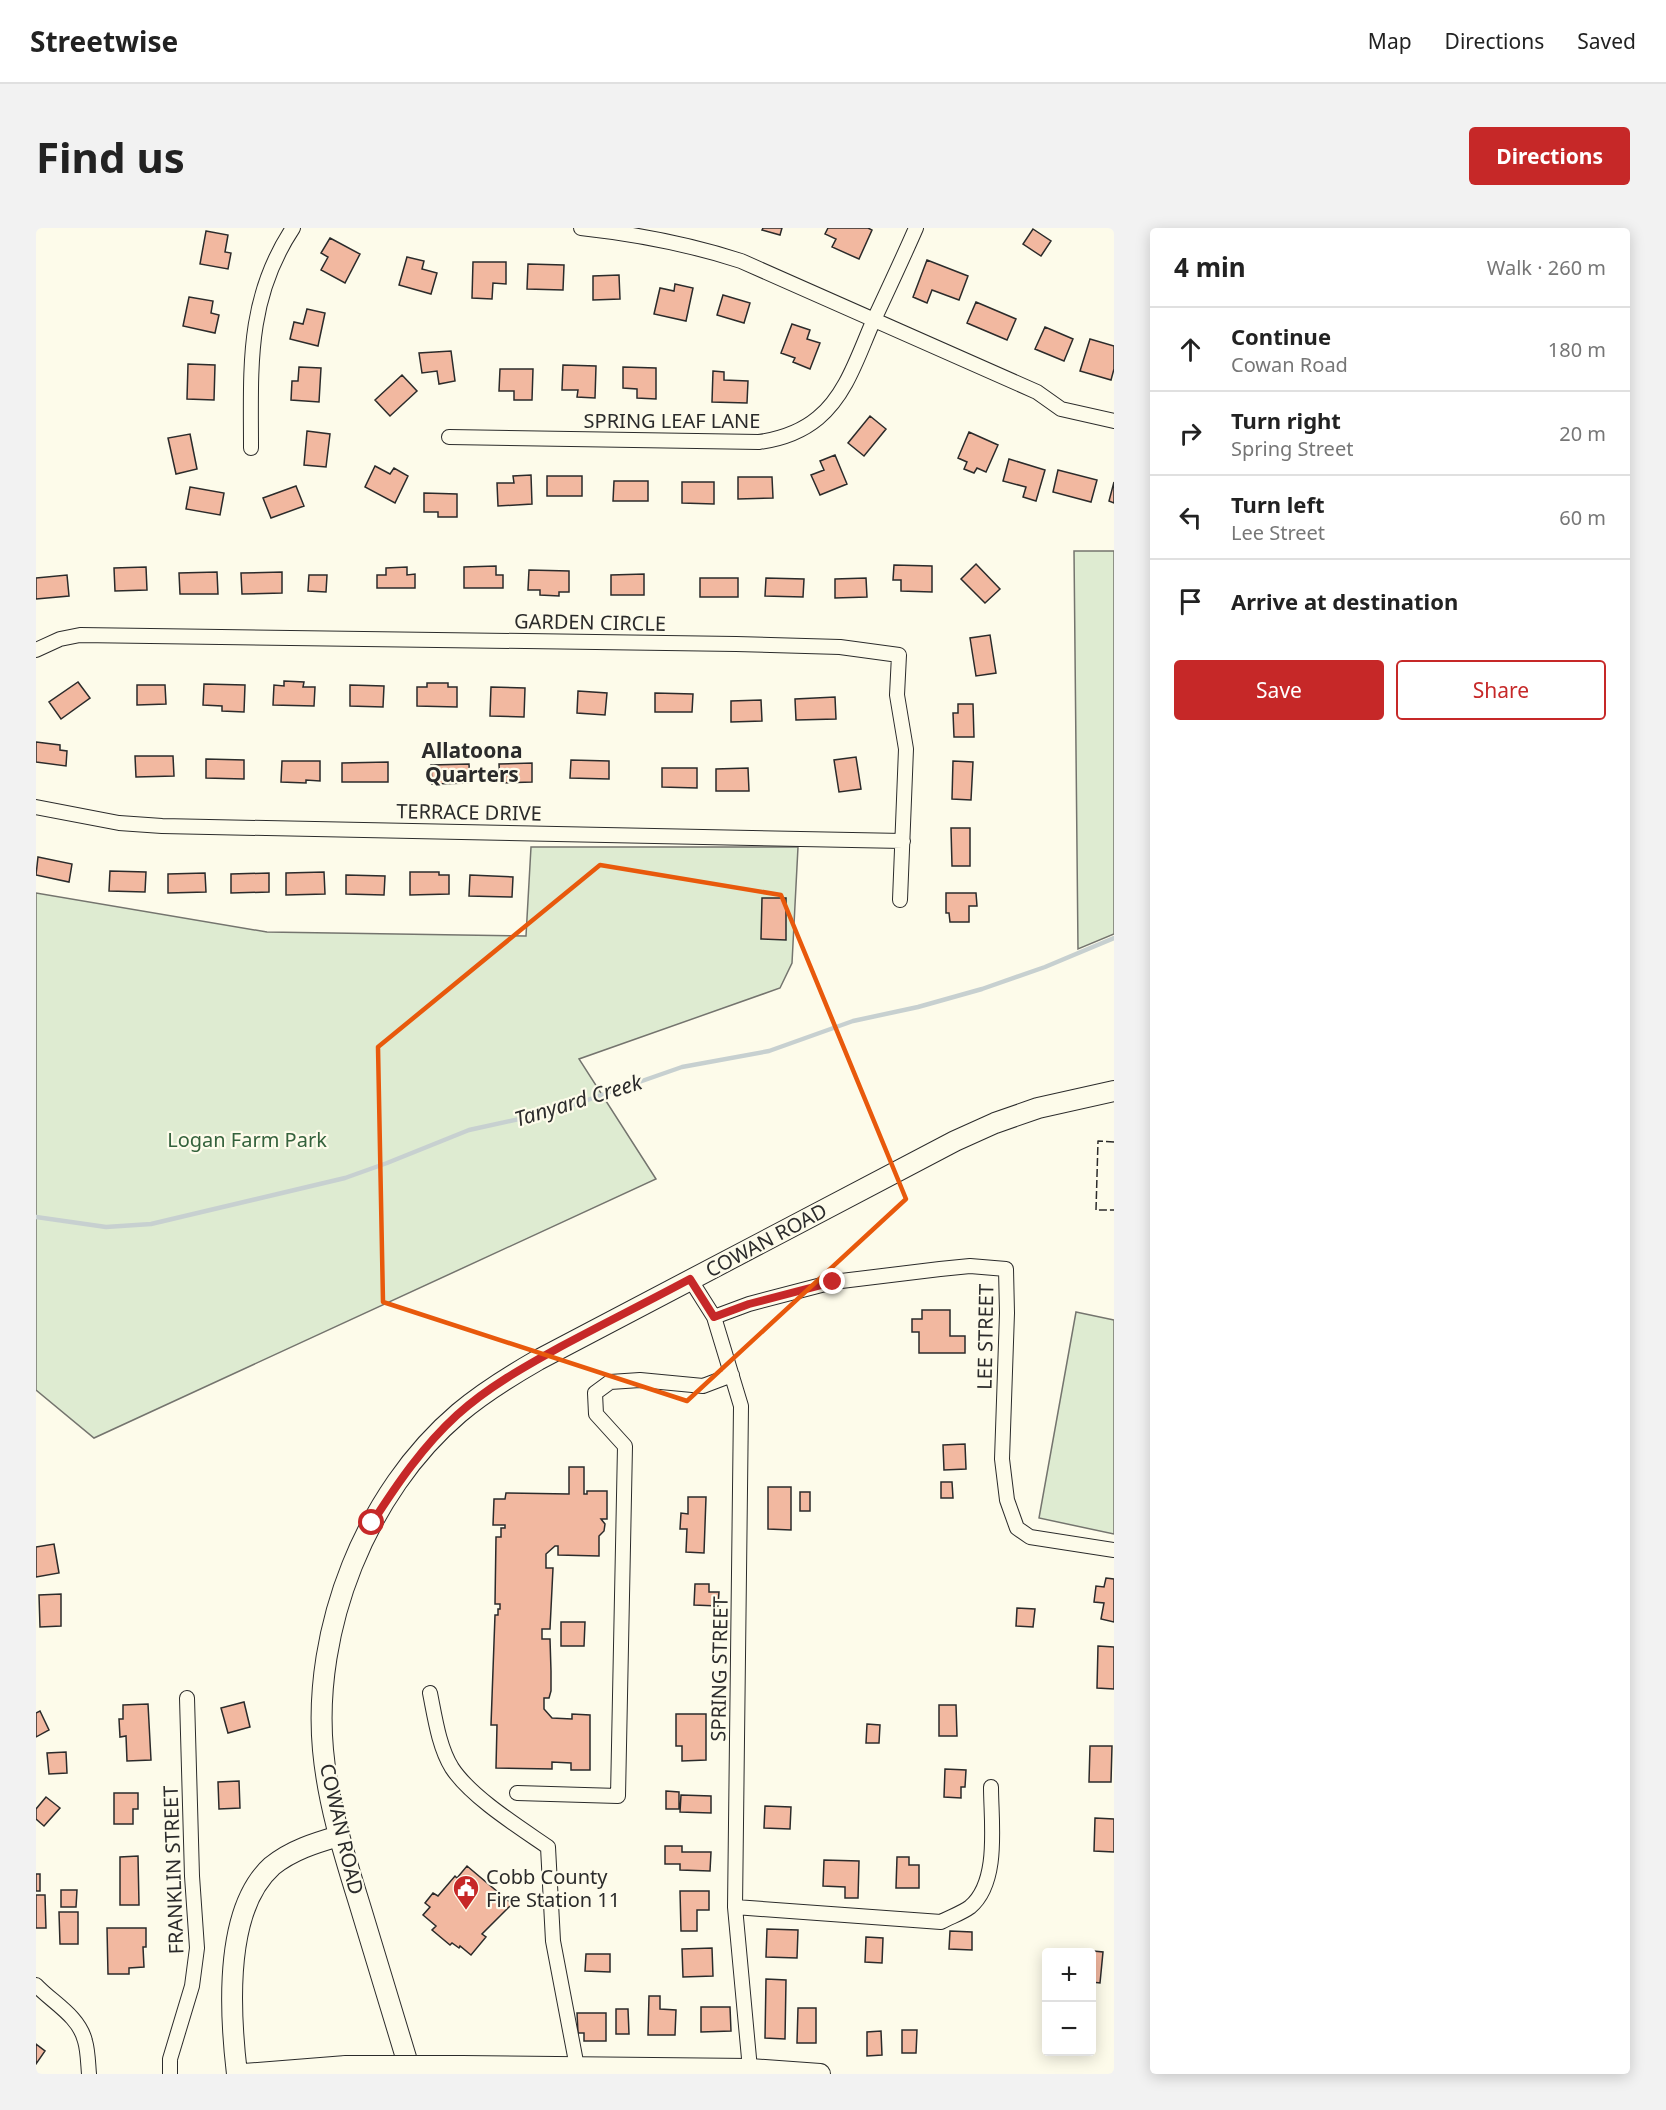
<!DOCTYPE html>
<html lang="en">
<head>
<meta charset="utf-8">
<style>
	body { margin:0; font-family:"Noto Sans",sans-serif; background:#f2f2f2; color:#222 }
	.controls { position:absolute; right:18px; bottom:18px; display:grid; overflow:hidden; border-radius:6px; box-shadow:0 3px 15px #0003 }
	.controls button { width:54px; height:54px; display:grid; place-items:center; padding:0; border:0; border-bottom:2px solid #e0e0e0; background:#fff; color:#222; font:30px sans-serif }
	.stop { position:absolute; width:18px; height:18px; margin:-14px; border:4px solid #c62828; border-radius:50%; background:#fff }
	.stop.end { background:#c62828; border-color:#fff; box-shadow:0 2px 6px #0008 }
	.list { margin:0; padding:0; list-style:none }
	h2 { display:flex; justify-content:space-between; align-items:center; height:78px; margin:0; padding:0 24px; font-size:26px }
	h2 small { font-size:20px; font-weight:400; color:#767676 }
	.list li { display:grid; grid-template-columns:39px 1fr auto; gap:18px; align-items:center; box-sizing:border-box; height:84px; padding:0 24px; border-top:2px solid #e0e0e0 }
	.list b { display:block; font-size:22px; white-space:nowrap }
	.list p { margin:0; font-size:20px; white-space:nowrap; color:#767676 }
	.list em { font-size:20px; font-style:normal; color:#767676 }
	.actions { display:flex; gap:12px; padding:18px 24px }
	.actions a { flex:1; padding:14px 0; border:2px solid #c62828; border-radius:6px; text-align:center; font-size:21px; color:#c62828 }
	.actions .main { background:#c62828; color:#fff }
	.icon { flex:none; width:33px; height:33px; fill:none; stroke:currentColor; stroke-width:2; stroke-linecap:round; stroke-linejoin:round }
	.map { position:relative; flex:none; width:1078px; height:1846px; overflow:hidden; border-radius:6px }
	header { display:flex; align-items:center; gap:36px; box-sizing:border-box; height:84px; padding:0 30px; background:#fff; border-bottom:2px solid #e0e0e0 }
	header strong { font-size:28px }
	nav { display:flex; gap:33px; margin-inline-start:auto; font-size:21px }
	.intro { display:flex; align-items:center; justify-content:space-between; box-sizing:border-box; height:144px; padding:0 36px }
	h1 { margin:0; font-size:42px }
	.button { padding:15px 27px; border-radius:6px; background:#c62828; color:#fff; font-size:21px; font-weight:700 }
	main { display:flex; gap:36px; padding:0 36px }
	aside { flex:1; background:#fff; border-radius:6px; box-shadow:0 3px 15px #0003 }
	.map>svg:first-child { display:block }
	.green { fill:#deebd1; stroke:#74746e; stroke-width:1.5 }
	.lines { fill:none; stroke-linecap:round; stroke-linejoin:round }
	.stream { stroke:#c7d0d0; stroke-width:4.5 }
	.building { fill:#f2b8a0; stroke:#2b2b2b; stroke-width:1.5 }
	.street-casing { stroke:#2b2b2b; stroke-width:16 }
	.secondary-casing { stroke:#2b2b2b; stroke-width:22 }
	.street { stroke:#fdfbea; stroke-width:14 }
	.secondary { stroke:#fdfbea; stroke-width:20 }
	.secondary-bridge-casing { stroke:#2b2b2b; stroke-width:22; stroke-linecap:butt }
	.secondary-bridge { stroke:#fdfbea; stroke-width:20 }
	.fence { stroke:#2b2b2b; stroke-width:1.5; stroke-dasharray:8 3; stroke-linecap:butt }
	.route { stroke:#c62828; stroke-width:8 }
	.marked { fill:none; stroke:#e8590c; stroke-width:4.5; stroke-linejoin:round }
	.labels { text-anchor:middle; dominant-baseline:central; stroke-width:4.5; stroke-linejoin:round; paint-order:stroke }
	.street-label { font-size:20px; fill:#2b2b2b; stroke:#fdfbea }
	.park-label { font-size:20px; fill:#34623c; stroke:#fdfbea }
	.poi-label { font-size:20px; fill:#2b2b2b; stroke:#fdfbea; text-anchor:start }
	.neighbourhood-label { font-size:21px; font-weight:bold; fill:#2b2b2b; stroke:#fdfbea }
	.water-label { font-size:21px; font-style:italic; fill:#2b2b2b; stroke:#fdfbea }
</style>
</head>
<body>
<header>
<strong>Streetwise</strong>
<nav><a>Map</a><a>Directions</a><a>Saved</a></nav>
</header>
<div class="intro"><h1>Find us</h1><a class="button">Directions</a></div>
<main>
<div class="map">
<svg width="1078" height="1846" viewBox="0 0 1078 1846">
	<rect width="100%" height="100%" fill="#fdfbea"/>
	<path class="green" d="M1038 323H1078V706L1042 721Z
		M495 619H762L756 735 744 760 543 831 620 951 58 1210 0 1162V665L231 704 490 708Z
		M1040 1084 1078 1092V1306L1003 1290Z"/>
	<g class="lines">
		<path class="stream" d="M0 989 70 999 115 996 309 950 351 935 433 902 520 883 646 839 733 823 817 793 882 779 946 761 1009 739 1078 710"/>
	</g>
	<path class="building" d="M727 0H746L744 7 726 2Z
		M792 0H832L836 2 823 31 796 19 800 11 789 6Z
		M997 1 1015 13 1005 28 987 16Z
		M170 3 192 7 189 24 195 25 192 41 164 36Z
		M294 10 324 26 309 55 285 42 292 29 285 25Z
		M371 29 388 33 386 41 401 45 395 66 363 57Z
		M891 32 932 48 923 72 896 62 891 75 877 69Z
		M437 34H470V56L457 55 456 71 436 70Z
		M492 36 528 37 527 62 491 61Z
		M583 47 584 71 557 72V48Z
		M639 56 657 60 650 93 618 86 624 60 638 63Z
		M687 67 714 75 708 95 681 87Z
		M153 69 177 73 175 85 183 87 179 105 147 98Z
		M940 74 980 91 971 112 931 95Z
		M271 81 289 85 282 118 254 111 258 94 267 96Z
		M756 96 774 102 771 111 784 115 774 141 757 134 759 130 745 125Z
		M1009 99 1037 111 1028 133 999 121Z
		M1054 111 1078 118V141L1075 152 1044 143Z
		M415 123 419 153 403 156 401 143 386 145 383 125Z
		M152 136 179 137 178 172 151 171Z
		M527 137 560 138 559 170 541 169 542 162H526Z
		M263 139 285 140 283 174 255 172 256 153H262Z
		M587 139 620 140V171L601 170V161L587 160Z
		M464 141H497L496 172H478V163H463Z
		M677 143 688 144V152L712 153 711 175 676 174Z
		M366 147 381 163 354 188 339 172Z
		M834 188 850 201 828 228 812 215Z
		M271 203 294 206 290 239 268 237Z
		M933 204 962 217 950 244 941 240 938 245 928 241 931 234 922 230Z
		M154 206 161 241 140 246 132 210Z
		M799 227 811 256 784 267 775 247 788 242 784 233Z
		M973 231 1009 242 1000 273 987 269 990 259 967 253Z
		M339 238 354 246 358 240 372 248 359 275 329 259Z
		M1022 242 1061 252 1055 274 1017 264Z
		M495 247 496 276 462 278 461 255H478L477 248Z
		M511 248H546V268H511Z
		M702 249H736L737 270 702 271Z
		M578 253H612V273H577Z
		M646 254H678V276L646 275Z
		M1078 254V275L1073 273Z
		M260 258 268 278 235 290 227 270Z
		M154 259 188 265 184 287 150 281Z
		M388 265 421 266V289H402V284H388Z
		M940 336 964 361 949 375 925 351Z
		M858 337 896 338V364L865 363V352H857Z
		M460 338V347H467V360H428V339Z
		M110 339 111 362 79 363 78 340Z
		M371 339V347L379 346V360H341V347H350V340Z
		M493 342 533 343V364H523V368L504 367V362H492Z
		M181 344 182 366H144L143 345Z
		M246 344V365L206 366 205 345Z
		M608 346V367H575V347Z
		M31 347 33 368 0 371V350Z
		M273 347H291L290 364 272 363Z
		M664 350H702V369H664Z
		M730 350 768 351 767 369 729 368Z
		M830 350 831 369 799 370V351Z
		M954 407 960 445 940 448 934 410Z
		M248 453 268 454 267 459H279L278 478 237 477 238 457 248 458Z
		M42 454 54 470 25 491 13 474Z
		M391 455H412V459H421V479L381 478V459H391Z
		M168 456 209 457 208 484 186 483V478L167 477Z
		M101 457H129L130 476 101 477Z
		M314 457 348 458 347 479 314 478Z
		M455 459 489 460 488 489 454 488Z
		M542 463 571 465 569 487 541 485Z
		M619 465 657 466 656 484H619Z
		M799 469 800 491 760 492 759 471Z
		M725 472 726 493 695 494V473Z
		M922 476H937L938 509H918L917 485H922Z
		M0 514 24 517V522L31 523 30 538 0 534Z
		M99 528H137L138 548 100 549Z
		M820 529 825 561 803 564 798 532Z
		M170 531 208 532V551L170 550Z
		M535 532 573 533V551L534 550Z
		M246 533H284V553L270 552V555L245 554Z
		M917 533 937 534 935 572 916 571Z
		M352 534V554H306V535Z
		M496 535V554L464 555 463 536Z
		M433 536 434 555 396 556 395 537Z
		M626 540H661V560L626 559Z
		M712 540 713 563H680V541Z
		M915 600H934V638H916Z
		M2 629 36 636 33 654 0 647Z
		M74 643 110 644 109 664 73 663Z
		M288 644 289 666 250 667V645Z
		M374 644H403V647H413V666L374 667Z
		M169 645 170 664 132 665V646Z
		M233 645V664L195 665V646Z
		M310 647 349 648 348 667 310 666Z
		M434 647 477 649 476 669 433 668Z
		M910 665H940L941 678H933V694H914L913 685H910Z
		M726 670H750V712L725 711Z
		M886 1082H914V1108H929V1125H883V1104H876V1091H886Z
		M929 1216 930 1241 908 1242 907 1217Z
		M533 1239H548V1266H551V1263H571V1291H565L569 1296 568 1303 563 1308V1328L522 1327V1318H519L510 1326V1340H517L514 1401H506V1411H514L515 1443V1463L513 1470H508V1481L516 1490 536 1491V1486L554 1487V1542H535V1535L516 1534V1541L460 1540 461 1497H455L459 1387H462V1381H464V1376H459L460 1309H465V1300H469V1297H457L458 1271H469L470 1265 533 1266Z
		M905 1254H916L917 1270H905Z
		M732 1259H755V1302L732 1301Z
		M764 1264H774V1283H764Z
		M652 1269H670L668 1325 650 1324 651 1301H644L645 1285 652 1286Z
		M18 1316 23 1345 0 1349V1319Z
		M1070 1350 1078 1351V1394L1065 1391 1068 1375 1058 1374 1060 1358 1068 1359Z
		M659 1356H673V1364H683L682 1378 658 1377Z
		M25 1366V1398L4 1399 3 1367Z
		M981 1380 999 1381 997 1399 980 1398Z
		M525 1394H549L548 1418H525Z
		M1062 1418 1078 1419V1461L1061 1460Z
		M208 1474 214 1499 192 1505 185 1480Z
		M112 1476 115 1532 91 1533 90 1508 84 1509 83 1491H87V1477Z
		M903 1477H920L921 1508H903Z
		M4 1483 13 1502 0 1509V1485Z
		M640 1486H670V1532L646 1533V1518H640Z
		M831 1496 844 1497 843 1515H830Z
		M1054 1518H1076L1075 1554H1053Z
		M30 1524 31 1545 13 1546 11 1525Z
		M909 1541 930 1542 929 1559H925V1570L908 1569Z
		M203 1553 204 1580 183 1581 182 1554Z
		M630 1563 643 1564V1581H630Z
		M78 1565H102V1581H97V1596H78Z
		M645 1567 675 1568V1585L644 1584Z
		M10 1569 24 1580 8 1598 0 1591V1581Z
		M729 1578 755 1579 754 1601 728 1600Z
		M1059 1590 1078 1591V1624L1058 1623Z
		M629 1618H646V1624H675L674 1643 644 1642V1636H629Z
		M102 1628 103 1677H84V1629Z
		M861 1629H873V1637H883V1660H860Z
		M788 1632 823 1633 822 1670H809V1659L787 1658Z
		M431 1638 476 1676 446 1706 450 1709 435 1727 424 1718 423 1720 416 1715 414 1717 396 1702 400 1698 387 1687 394 1679 389 1675 397 1665 402 1668 419 1648 421 1650Z
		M0 1646H4V1663H0Z
		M25 1662H41L40 1679H25Z
		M644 1663H673V1682H661V1703H645Z
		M0 1667H9L10 1700H0Z
		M23 1684H42V1716H24Z
		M71 1700H110V1719H107L108 1739 93 1740V1746H72Z
		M731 1701 762 1702 761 1730 730 1729Z
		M914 1703 936 1704V1722L913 1721Z
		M830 1709 847 1710 846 1735 829 1734Z
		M676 1720 677 1748 647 1749 646 1721Z
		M1047 1722 1067 1724 1064 1755 1056 1754V1724H1047Z
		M550 1726H574V1744L549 1743Z
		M730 1751 750 1752 749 1811 729 1810Z
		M613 1768H624V1781L640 1782 639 1807H612Z
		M665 1779H694L695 1803 665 1804Z
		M762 1780H780V1815H761Z
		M580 1781H592L593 1806H580Z
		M541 1785H570V1813H548V1805H542Z
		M866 1802H881L880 1825H866Z
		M845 1803 846 1827 831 1828V1804Z
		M0 1816 9 1823 0 1836Z
		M1026 1824H1045V1827L1026 1826Z"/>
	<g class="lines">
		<g class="street-casing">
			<path id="street" d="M545 0C600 6 653 16 705 33L1001 164 1025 181 1078 193
				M413 209 723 214C745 211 764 205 782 190 810 167 822 128 836 96 851 64 866 32 880 0
				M215 220C215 139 210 71 257 0
				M0 422 24 411 44 407 700 416 804 419 863 427 861 467 870 521 864 672
				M0 579 83 595 126 598 867 613
				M654 1051 678 1089 705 1178 699 1679 714 1841
				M678 1089 713 1076 797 1054 904 1041 934 1038 970 1041 971 1085 966 1231 971 1272 981 1300 994 1309 1078 1322
				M394 1465C399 1490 403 1519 416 1540 435 1569 483 1599 512 1619L517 1713 541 1839
				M481 1565 582 1568 589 1218 560 1186 559 1165 574 1154 604 1152 667 1158 696 1147
				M699 1679 905 1694C914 1689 926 1685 934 1679 964 1654 955 1594 955 1559
				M0 1757C17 1775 43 1788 49 1813 52 1823 52 1835 53 1846
				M134 1846V1831L156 1758 161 1720 156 1648 151 1470"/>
		</g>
		<g class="secondary-casing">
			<path id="secondary" d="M426 1838 714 1841 784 1846
				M201 1846C194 1787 187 1682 236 1638 256 1622 279 1615 303 1608
				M208 1846 310 1838
				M375 1846C358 1791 342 1736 325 1681 309 1629 292 1577 287 1522 276 1401 330 1264 423 1185 448 1164 474 1148 502 1132L919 913 959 895 1002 880 1078 863"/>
		</g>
		<use href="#street" class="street"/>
		<use href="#secondary" class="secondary"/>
		<g class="secondary-bridge-casing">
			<path id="secondary-bridge" d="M310 1838H426"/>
		</g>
		<use href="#secondary-bridge" class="secondary-bridge"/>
		<path class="fence" d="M1078 914 1062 913 1060 982H1078"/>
	</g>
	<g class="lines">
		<path class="route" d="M336 1295C361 1256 387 1218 421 1187 452 1159 488 1139 524 1119 567 1096 611 1074 654 1051L678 1089 713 1076 797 1054"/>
	</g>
	<path class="marked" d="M564 637 745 667 870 971 651 1173 347 1074 342 819Z"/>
	<defs>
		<g id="civic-pin" transform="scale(1.35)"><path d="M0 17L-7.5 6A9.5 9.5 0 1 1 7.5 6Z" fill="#c62828" stroke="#fdfbea"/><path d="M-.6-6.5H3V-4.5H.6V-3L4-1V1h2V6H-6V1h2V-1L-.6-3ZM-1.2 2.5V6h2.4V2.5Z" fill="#fff"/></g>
	</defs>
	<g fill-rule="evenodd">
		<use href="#civic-pin" x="430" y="1660"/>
	</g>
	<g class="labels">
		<g class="street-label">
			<text x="636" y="192">SPRING LEAF LANE</text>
			<text transform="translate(554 394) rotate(1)">GARDEN CIRCLE</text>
			<text transform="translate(433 584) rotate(1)">TERRACE DRIVE</text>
			<text transform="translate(730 1012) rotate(-28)">COWAN ROAD</text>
			<text transform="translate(949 1109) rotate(-89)">LEE STREET</text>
			<text transform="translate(683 1441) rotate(-89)">SPRING STREET</text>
			<text transform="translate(306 1601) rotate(77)">COWAN ROAD</text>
			<text transform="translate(137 1642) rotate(-92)">FRANKLIN STREET</text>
		</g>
		<g class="park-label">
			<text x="211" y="911">Logan Farm Park</text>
		</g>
		<g class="poi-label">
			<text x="450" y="1648">Cobb County<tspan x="450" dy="23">Fire Station 11</tspan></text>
		</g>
		<g class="neighbourhood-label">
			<text x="436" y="522">Allatoona<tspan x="436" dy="24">Quarters</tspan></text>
		</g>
		<g class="water-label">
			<text transform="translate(542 872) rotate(-17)">Tanyard Creek</text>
		</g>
	</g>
</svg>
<div class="controls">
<button>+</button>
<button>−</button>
</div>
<div class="stop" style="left:336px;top:1295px"></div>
<div class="stop end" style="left:797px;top:1054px"></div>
</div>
<aside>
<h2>4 min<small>Walk · 260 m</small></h2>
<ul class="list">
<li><svg class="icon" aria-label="ahead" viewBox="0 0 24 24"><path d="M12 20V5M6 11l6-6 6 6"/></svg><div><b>Continue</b><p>Cowan Road</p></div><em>180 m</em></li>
<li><svg class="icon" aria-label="right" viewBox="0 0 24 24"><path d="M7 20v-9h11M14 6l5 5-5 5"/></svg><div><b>Turn right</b><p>Spring Street</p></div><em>20 m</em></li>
<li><svg class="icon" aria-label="left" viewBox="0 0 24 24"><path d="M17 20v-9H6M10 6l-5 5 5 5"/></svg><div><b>Turn left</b><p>Lee Street</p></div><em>60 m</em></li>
<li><svg class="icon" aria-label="arrive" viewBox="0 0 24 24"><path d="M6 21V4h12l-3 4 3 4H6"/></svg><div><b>Arrive at destination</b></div></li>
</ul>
<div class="actions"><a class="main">Save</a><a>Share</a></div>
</aside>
</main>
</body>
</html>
